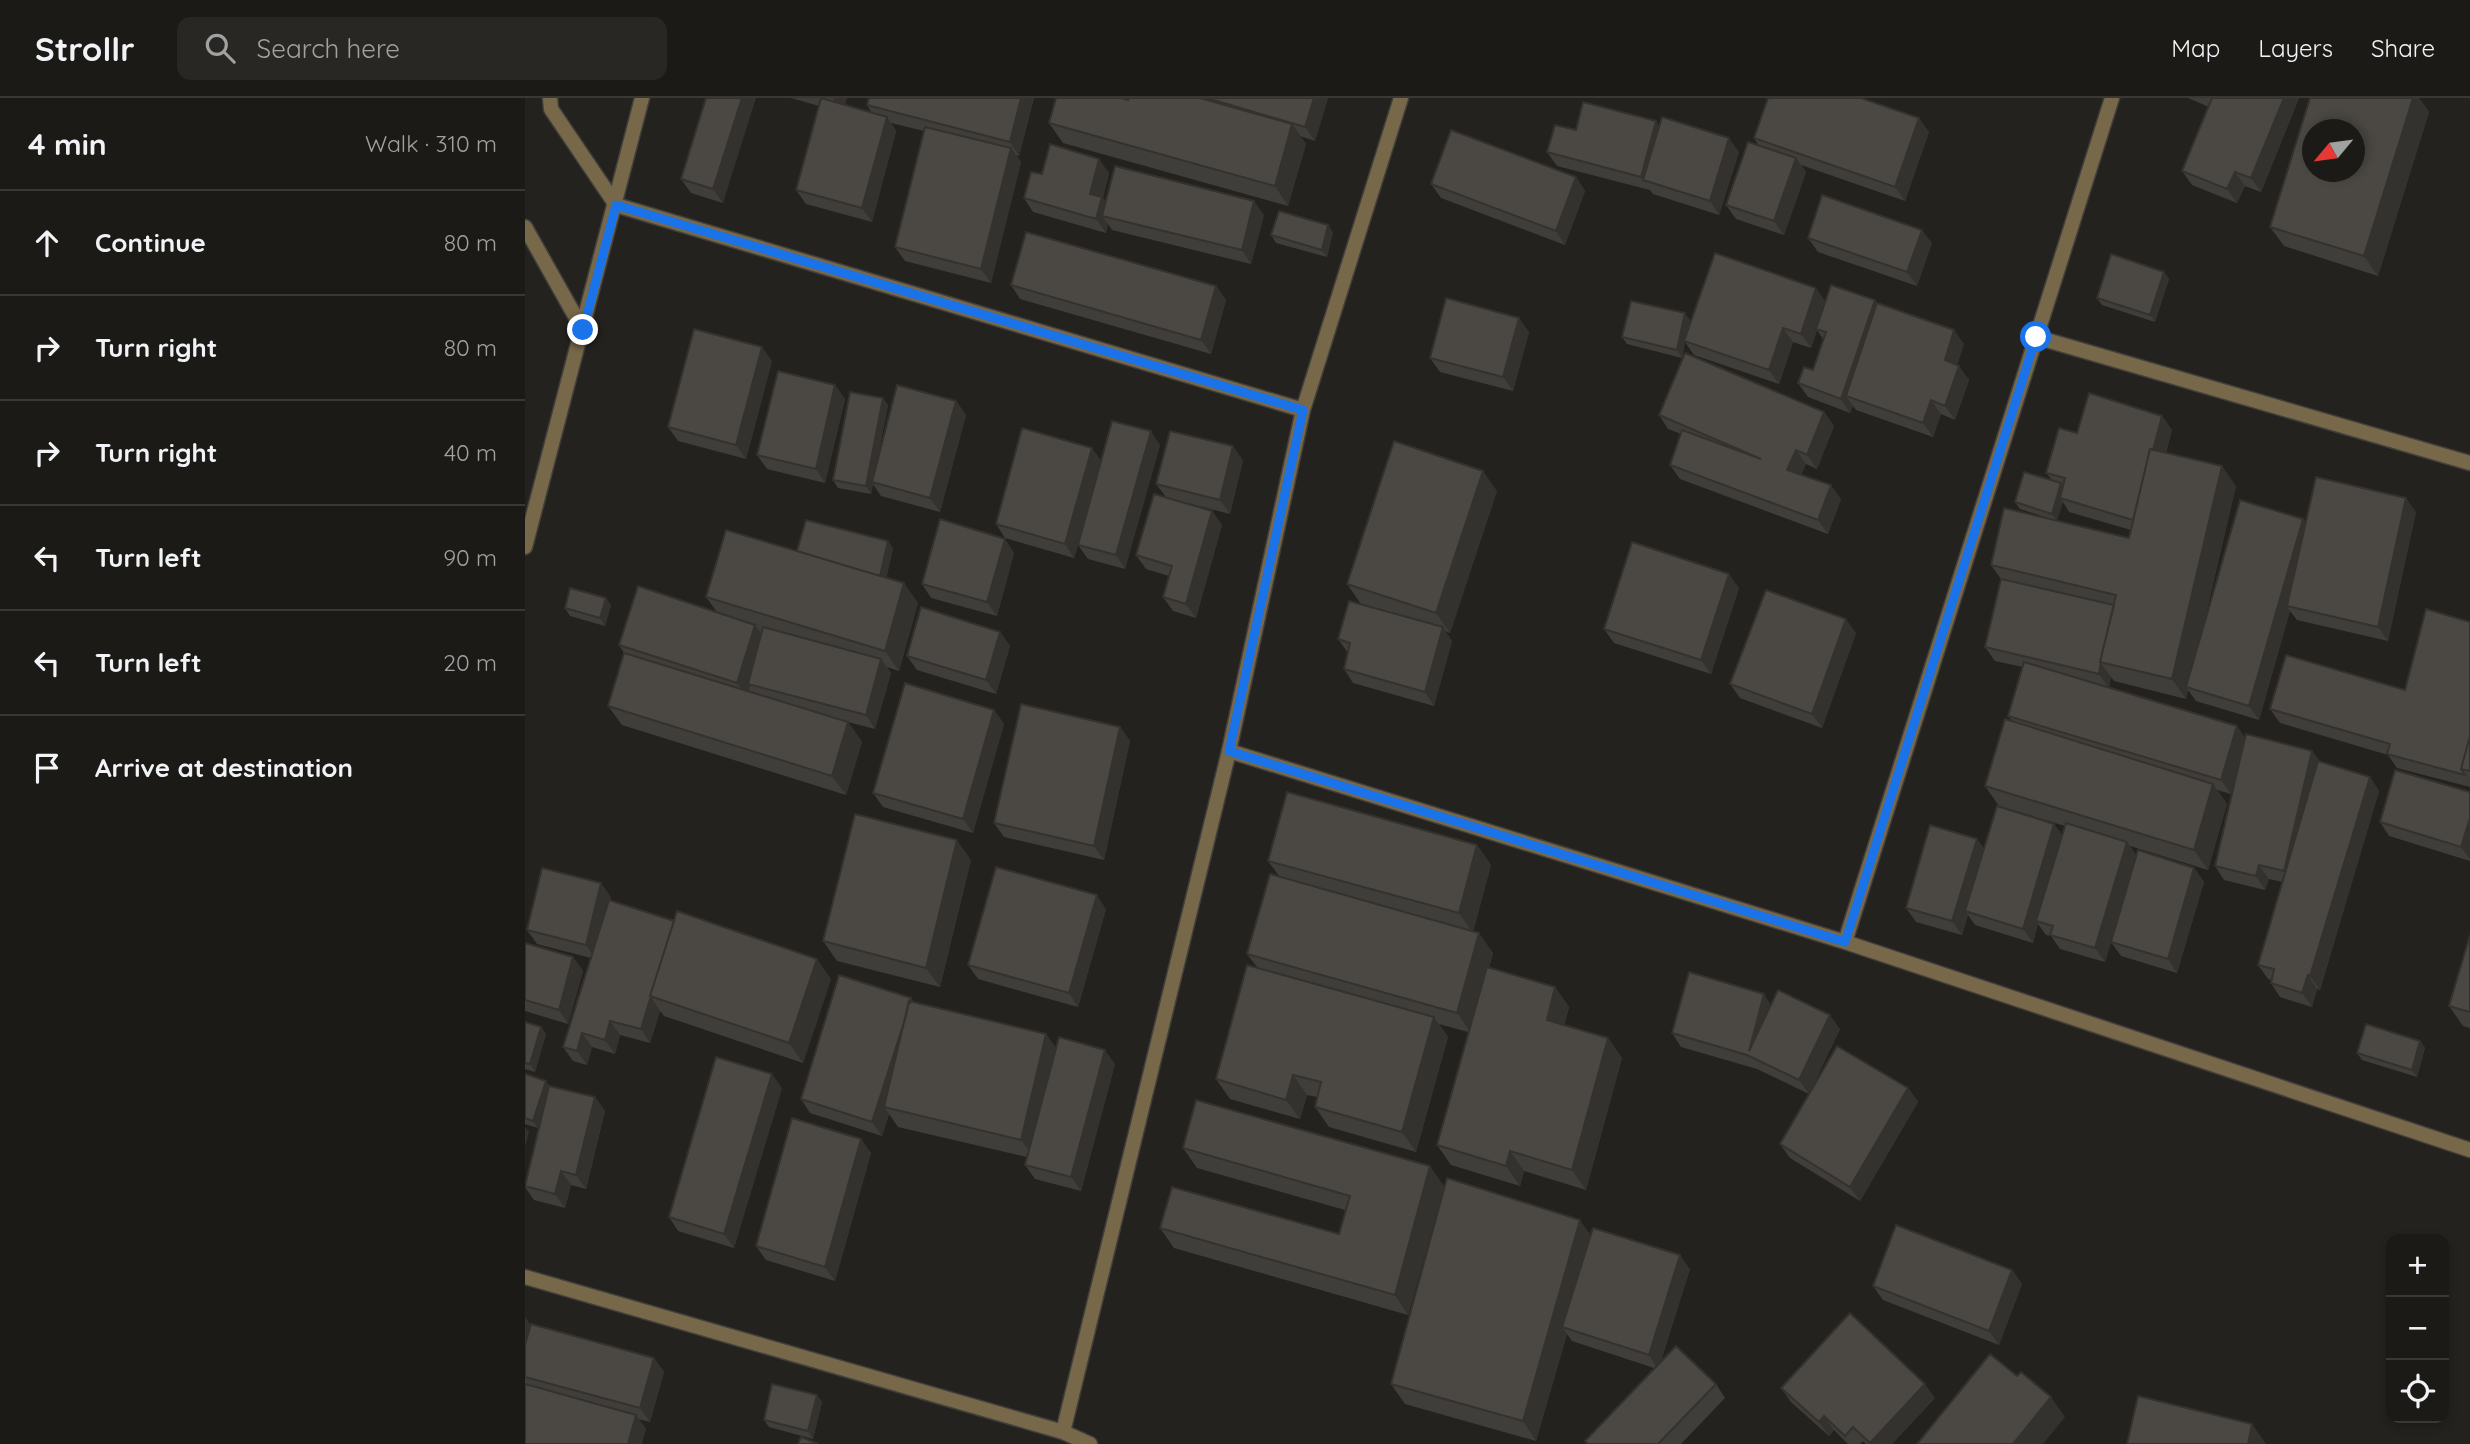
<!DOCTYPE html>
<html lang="en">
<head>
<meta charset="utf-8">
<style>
	body { margin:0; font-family:Quicksand,sans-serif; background:#282723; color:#f1f3f6 }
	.controls { position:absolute; right:21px; bottom:21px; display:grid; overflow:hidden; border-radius:14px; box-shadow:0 4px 10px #0003 }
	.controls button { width:63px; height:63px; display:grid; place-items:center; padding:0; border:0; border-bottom:2px solid #393835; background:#1b1a16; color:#f1f3f6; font:35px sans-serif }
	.compass { position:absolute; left:1777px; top:21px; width:63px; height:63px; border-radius:50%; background:#1b1a16; box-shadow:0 4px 10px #0003; rotate:241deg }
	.stop { position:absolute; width:21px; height:21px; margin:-16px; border:5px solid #1a73e8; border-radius:50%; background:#fff }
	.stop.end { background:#1a73e8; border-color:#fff; box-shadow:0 2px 7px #0008 }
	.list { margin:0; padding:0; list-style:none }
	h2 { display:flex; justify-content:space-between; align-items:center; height:91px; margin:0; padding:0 28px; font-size:30px }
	h2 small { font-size:23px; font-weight:400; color:#a0a1a1 }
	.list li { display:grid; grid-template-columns:46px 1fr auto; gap:21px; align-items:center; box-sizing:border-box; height:105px; padding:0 28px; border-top:2px solid #393835 }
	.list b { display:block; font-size:26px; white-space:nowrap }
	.list em { font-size:23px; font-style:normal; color:#a0a1a1 }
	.icon { flex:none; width:38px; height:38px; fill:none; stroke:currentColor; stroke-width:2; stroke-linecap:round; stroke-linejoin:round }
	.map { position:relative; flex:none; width:1945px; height:1346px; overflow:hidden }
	header { display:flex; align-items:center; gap:42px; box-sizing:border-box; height:98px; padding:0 35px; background:#1b1a16; border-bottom:2px solid #393835 }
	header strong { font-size:33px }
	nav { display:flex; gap:38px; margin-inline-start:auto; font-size:24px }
	.search { width:490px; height:63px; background:#282723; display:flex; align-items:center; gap:18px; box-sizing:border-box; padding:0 24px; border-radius:14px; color:#a0a1a1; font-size:26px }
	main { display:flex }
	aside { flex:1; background:#1b1a16 }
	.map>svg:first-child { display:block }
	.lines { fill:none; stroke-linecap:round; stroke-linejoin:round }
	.street-casing { stroke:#413f3b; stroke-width:17 }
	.street { stroke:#78684a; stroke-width:14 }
	.wall { fill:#403e3a; fill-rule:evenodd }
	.shaded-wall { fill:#34322f }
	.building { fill:#4b4843; stroke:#34322f; stroke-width:2; fill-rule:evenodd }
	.route { stroke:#1a73e8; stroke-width:9 }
</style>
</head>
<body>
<header>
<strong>Strollr</strong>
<div class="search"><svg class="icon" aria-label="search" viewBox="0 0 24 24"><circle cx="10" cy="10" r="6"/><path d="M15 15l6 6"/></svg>Search here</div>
<nav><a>Map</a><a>Layers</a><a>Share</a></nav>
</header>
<main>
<aside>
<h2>4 min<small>Walk · 310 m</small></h2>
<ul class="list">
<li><svg class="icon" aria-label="ahead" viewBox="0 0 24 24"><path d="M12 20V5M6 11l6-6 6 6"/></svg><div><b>Continue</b></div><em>80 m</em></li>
<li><svg class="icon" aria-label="right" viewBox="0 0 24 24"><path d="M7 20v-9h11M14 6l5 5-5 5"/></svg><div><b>Turn right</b></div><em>80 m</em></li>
<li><svg class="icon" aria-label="right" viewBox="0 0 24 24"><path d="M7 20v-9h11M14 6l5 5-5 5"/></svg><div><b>Turn right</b></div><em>40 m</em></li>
<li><svg class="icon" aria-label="left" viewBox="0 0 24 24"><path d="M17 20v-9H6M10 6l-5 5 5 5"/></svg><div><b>Turn left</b></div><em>90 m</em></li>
<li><svg class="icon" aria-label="left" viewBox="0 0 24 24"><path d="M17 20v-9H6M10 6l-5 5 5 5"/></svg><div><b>Turn left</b></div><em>20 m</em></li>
<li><svg class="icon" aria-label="arrive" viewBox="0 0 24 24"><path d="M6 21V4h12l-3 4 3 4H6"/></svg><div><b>Arrive at destination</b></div></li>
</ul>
</aside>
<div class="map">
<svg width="1945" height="1346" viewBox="0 0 1945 1346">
	<rect width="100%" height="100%" fill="#24221e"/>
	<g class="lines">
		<g class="street-casing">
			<path id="street" d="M25 0 26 11 91 107 778 312 704 653 538 1334
				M0 129 58 232
				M1511 239 1945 365
				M778 312 876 0
				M0 449 117 0
				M704 653 1320 844 1945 1052
				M1320 844 1587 0
				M0 1179 538 1334 565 1346"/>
		</g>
		<use href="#street" class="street"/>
	</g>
	<path class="wall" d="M181 0 198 105 166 95 156 81Z
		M266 0H322L320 7 347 15 342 7 509 0 494 58 491 57 496 64 466 185 380 163 370 149 399 33 366 25 371 33 347 124 281 106 271 92 294 8Z
		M531 0H803L790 43 775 38 781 46 763 108 538 45 524 25Z
		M1663 0H1774L1736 94 1720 88 1712 105 1667 87 1657 73 1684 9Z
		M1785 0H1894L1904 14 1853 178 1759 148 1745 129Z
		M1135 28 1214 54 1194 117 1128 96 1125 92 1032 68 1022 54 1051 32Z
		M1404 34 1380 103 1276 67 1281 74 1259 137 1211 121 1201 107 1234 48 1229 40Z
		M584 75 578 100 581 104 739 117 726 166 587 132 583 126 581 135 508 114 499 100 517 76Z
		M1051 79 1060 93 1040 147 916 100 906 86Z
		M808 134 802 159 751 145 746 137Z
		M1283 140 1407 145 1392 188 1293 154Z
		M1639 174 1644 181 1630 224 1577 207 1572 200Z
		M486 187 691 188 701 202 686 256 495 201Z
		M1350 202 1352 206 1439 246 1432 267 1444 282 1430 322 1416 316 1408 339 1331 312 1328 308 1325 315 1283 299 1273 285 1288 272 1298 241 1292 232 1286 250 1268 244 1254 286 1169 257 1160 244 1157 260 1102 246 1097 239 1165 222 1163 233 1301 204Z
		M1004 234 988 293 915 274 905 260Z
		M247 263 221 361 153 343 143 329Z
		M310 287 320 301 300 385 242 371 232 357Z
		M431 303 441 317 415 414 356 398 348 386 346 396 313 390 308 382 363 307 352 363Z
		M1299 314 1309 328 1292 371 1281 366 1276 377 1316 401 1303 436 1155 381 1145 367 1156 336 1143 331 1134 317Z
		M1637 318 1647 332 1641 355 1711 388 1676 537 1778 421 1781 425 1891 414 1863 543 1772 522 1765 513 1734 622 1671 603 1663 592 1661 601 1589 583 1586 579 1584 590 1720 640 1787 653 1795 664 1845 679 1854 693 1795 892 1792 891 1787 909 1755 899 1746 885V882L1743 881 1733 867 1758 784 1744 781 1740 792 1699 782 1690 768 1712 673 1706 696 1692 692 1702 706 1683 772 1605 748 1611 757 1669 770 1679 784 1652 875 1596 858 1586 844 1580 864 1535 851 1526 838 1521 837 1513 826 1508 845 1450 827 1443 817 1437 837 1391 824 1381 810 1452 741 1459 751 1529 726 1537 737 1540 728 1474 708 1460 688 1487 623 1483 618 1498 569 1470 563 1460 549 1476 481 1466 467 1523 420 1495 411 1490 404 1527 382 1521 375 1552 335ZM1538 404 1544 414 1606 432 1604 440 1532 422Z
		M635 347 600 471 563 461 553 447 549 460 480 440 471 426 576 363Z
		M718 362 705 416 655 403 687 413 697 427 671 520 648 513 638 499 644 478 621 471 611 457 641 399 631 386Z
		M972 393 925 535 920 533 927 543 909 608 828 585 819 571 823 555 813 541 859 513 836 506 822 486Z
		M480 441 489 455 472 518 406 500 397 486Z
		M363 443 368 451 361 480 393 505 374 573 362 569 366 575 350 631 323 624 337 644 321 697 97 627 83 608 99 555 94 547 192 514 181 499 272 453Z
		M1214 490 1186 576 1089 545 1079 531Z
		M86 507 80 528 45 518 40 510Z
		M1945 524V689L1872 670 1863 657 1755 625 1745 611 1880 592Z
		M475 534 485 548 471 596 392 572 382 558Z
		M1331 535 1297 630 1215 600 1205 586Z
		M469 612 479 626 448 735 358 709 348 695Z
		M595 629 605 643 579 762 479 739 469 725Z
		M1945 694V763L1864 738 1855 724Z
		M952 747 966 767 948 833 968 855 964 870 1030 889 1044 909 1039 928 1083 940 1097 960 1061 1092 999 1073 995 1088 926 1067 912 1047 943 934 914 926 923 939 891 1054 804 1029 790 1009 792 999 782 997 775 1021 705 1001 691 981 732 869 722 856 754 778 743 763Z
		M446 762 415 889 312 863 298 843Z
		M86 799 85 803 306 881 278 965 139 918 135 913 125 945 95 937 90 956 67 949 62 967 48 963 38 949 66 860 12 846 2 832Z
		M581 811 553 909 453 881 443 867Z
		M1945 837V930L1938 928 1924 908Z
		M0 845 48 859 58 873 43 926 0 913Z
		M386 900 390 905 521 936 531 950 590 966 556 1093 510 1081 500 1067 502 1059 373 1029 364 1016 357 1038 285 1015 276 1001Z
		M1246 906 1315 931 1284 996 1232 971 1156 949 1147 935Z
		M0 924 16 929 21 936 10 974 0 971Z
		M1895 943 1900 950 1892 979 1837 962 1832 955Z
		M0 976 25 988 70 999 80 1013 61 1091 46 1087 40 1110 9 1102 0 1089 16 1020 13 1030 0 1026Z
		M257 990 209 1150 153 1133 144 1119Z
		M1383 990 1393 1004 1335 1103 1265 1060 1255 1046Z
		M336 1041 346 1055 310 1183 241 1162 231 1148Z
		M658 1050 919 1088 883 1217 649 1150 635 1130 814 1136 820 1112 672 1070Z
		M1066 1137 1165 1171 1136 1263 1191 1286 1200 1300 1156 1346H1062L1060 1343 1129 1270 1047 1243 1042 1236 1011 1343 880 1306 866 1286Z
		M1487 1172 1497 1186 1474 1247 1358 1202 1348 1188Z
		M0 1219 5 1227 129 1260 139 1274 125 1324 113 1321 121 1331 0 1346Z
		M1256 1290 1410 1300 1367 1346H1341L1338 1343 1335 1346H1323L1309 1332 1304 1338 1266 1304Z
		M292 1297 297 1304 288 1341 244 1329 239 1322Z"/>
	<path class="shaded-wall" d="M217 0H231L198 105 188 91Z
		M308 0H322L318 15 308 1Z
		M496 0H509L494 58 485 44Z
		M789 0H803L790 43 780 29Z
		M1759 0H1774L1736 94 1726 80Z
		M1888 0H1894L1904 14 1853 178 1839 158Z
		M362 19 371 33 347 124 337 110Z
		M1394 20 1404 34 1380 103 1370 89Z
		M1131 23 1141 37 1119 82 1116 79Z
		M767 26 781 46 763 108 750 88Z
		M1204 40 1214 54 1194 117 1185 103Z
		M486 50 496 64 466 185 456 171Z
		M1271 60 1281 74 1259 137 1249 123Z
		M574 61 584 75 578 100 587 113 577 118 583 126 581 135 571 121 565 96Z
		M1710 74 1720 88 1712 105 1702 91Z
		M1051 79 1060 93 1040 147 1031 133Z
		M729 103 739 117 726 166 717 152Z
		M803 127 808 134 802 159 797 152Z
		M1397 132 1407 145 1392 188 1382 174Z
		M1639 174 1644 181 1630 224 1625 217Z
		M691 188 701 202 686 256 676 242Z
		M1291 190 1301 204 1286 250 1276 236Z
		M1350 202 1359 216 1321 298 1328 308 1325 315 1316 301Z
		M1160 215 1165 222 1157 260 1152 252Z
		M994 220 1004 234 988 293 978 279Z
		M1258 230 1268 244 1254 286 1244 272Z
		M1429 232 1439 246 1429 276 1420 262Z
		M237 249 247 263 221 361 211 347Z
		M1434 268 1444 282 1430 322 1420 308Z
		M310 287 320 301 300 385 291 371Z
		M358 300 363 307 348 384H347L348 386 346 396 341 388Z
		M1406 302 1416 316 1408 339 1398 325Z
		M431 303 441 317 415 414 405 400Z
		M1299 314 1309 328 1292 371 1282 357Z
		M1637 318 1647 332 1617 436 1608 422Z
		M626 333 635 347 600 471 591 457Z
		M708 348 718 362 705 416 695 402Z
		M567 350 577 364 549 460 540 446Z
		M1271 352 1281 366 1272 386 1262 372Z
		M1697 368 1711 388 1663 590 1661 589 1663 592 1661 601 1647 581Z
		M958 373 972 393 925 535 911 515Z
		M1536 385 1541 392 1535 400 1538 404 1532 423 1527 416Z
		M1306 387 1316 401 1303 436 1293 422Z
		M1881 400 1891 414 1863 543 1853 529Z
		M687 413 697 427 671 520 661 506Z
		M1778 421 1788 435 1762 508 1765 513 1734 622 1724 608Z
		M480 441 489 455 472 518 462 504Z
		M363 443 368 451 360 486 355 478Z
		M1204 476 1214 490 1186 576 1176 562Z
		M379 485 393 505 374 573 360 553Z
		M81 500 86 507 80 528 75 520Z
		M1321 521 1331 535 1297 630 1287 616Z
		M230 527 240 541 223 586 225 589 222 599 212 585Z
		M918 529 927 543 909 608 900 594Z
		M475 534 485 548 471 596 461 582Z
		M356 561 366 575 350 631 341 617Z
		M1576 565 1586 579 1584 590 1574 576Z
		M469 612 479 626 448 735 438 721Z
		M323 624 337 644 321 697 307 678Z
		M1712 628 1722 642 1706 696 1696 682Z
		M595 629 605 643 579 762 569 748Z
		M1787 653 1797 667 1769 787 1759 773Z
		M1845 679 1854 693 1795 892 1785 878Z
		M1688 686 1702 706 1683 772 1669 752Z
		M1945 720V761L1936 749Z
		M1529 726 1539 740 1511 823 1513 826 1508 845 1498 831Z
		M1452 741 1462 755 1440 813 1443 817 1437 837 1427 823Z
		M432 742 446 762 415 889 401 870Z
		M1602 744 1612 758 1580 864 1570 850Z
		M952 747 966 767 948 835 934 815Z
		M1734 767 1744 781 1740 792 1731 778Z
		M1669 770 1679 784 1652 875 1643 861Z
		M76 785 86 799 71 861 61 847Z
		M572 797 581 811 553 909 544 895Z
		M954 835 968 855 946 935 932 915Z
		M48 859 58 873 43 926 34 912Z
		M292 861 306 881 278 965 264 945Z
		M1783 877 1792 891 1787 909 1777 895Z
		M1030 889 1044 909 1035 942 1022 922Z
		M1239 896 1248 910 1224 953Z
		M126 899 135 913 125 945 116 931Z
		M386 900 396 914 359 1009 364 1016 357 1038 347 1024Z
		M1305 917 1315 931 1284 996 1274 982Z
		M909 919 923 939 891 1054 877 1034Z
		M85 923 95 937 90 956 80 942Z
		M16 929 21 936 10 974 5 966Z
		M57 935 67 949 62 967 52 953Z
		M521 936 535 956 510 1061 496 1042Z
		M1083 940 1097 960 1061 1092 1047 1072Z
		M1895 943 1900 950 1892 979 1887 972Z
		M580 952 590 966 556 1093 546 1079Z
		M247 976 257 990 209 1150 199 1136Z
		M768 977 782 997 775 1021 761 1002Z
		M21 983 26 990 13 1030 8 1023Z
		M1383 990 1393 1004 1335 1103 1325 1089Z
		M70 999 80 1013 61 1091 51 1077Z
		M0 1029 4 1034 0 1049Z
		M336 1041 346 1055 310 1183 300 1169Z
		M985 1053 999 1073 995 1088 981 1068Z
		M905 1068 919 1088 883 1217 870 1197Z
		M36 1073 46 1087 40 1110 30 1096Z
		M1055 1122 1069 1142 1037 1229 1042 1236 1011 1343 998 1323Z
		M1155 1157 1165 1171 1133 1271 1124 1257Z
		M1487 1172 1497 1186 1474 1247 1464 1233Z
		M0 1219 7 1229 0 1258Z
		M129 1260 139 1274 125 1324 115 1310Z
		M1400 1286 1410 1300 1367 1346H1346L1345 1345Z
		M292 1297 297 1304 288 1341 283 1333Z
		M1526 1299 1540 1319 1518 1346H1488Z
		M111 1317 121 1331 117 1346H103Z
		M1299 1318 1309 1332 1304 1338 1294 1324Z
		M1727 1326 1741 1346H1723Z"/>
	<path class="building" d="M181 0H217L188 91 156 81Z
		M296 0 362 19 337 110 271 92Z
		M344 0H496L485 44 342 7Z
		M531 0H596L603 2V0H675L767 26 750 88 524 25Z
		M682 0H789L780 29Z
		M1243 0H1336L1394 20 1370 89 1229 40Z
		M1687 0H1759L1726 80 1710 74 1702 91 1657 73Z
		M1785 0H1888L1839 158 1745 129ZM1788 32H1830V74H1788Z
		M1058 4 1131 23 1116 79 1022 54 1030 27 1051 32Z
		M1137 19 1204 40 1185 103 1118 82Z
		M400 29 486 50 456 171 370 149Z
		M926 32 1051 79 1031 133 906 86Z
		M1223 44 1271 60 1249 123 1201 107Z
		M525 46 574 61 565 96 577 99 571 121 499 100 506 74 517 76Z
		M590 68 729 103 717 152 577 118Z
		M1297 97 1397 132 1382 174 1283 140Z
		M754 113 803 127 797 152 746 137Z
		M501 134 691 188 676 242 486 187Z
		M1190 155 1291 190 1276 236 1258 230 1244 272 1159 243Z
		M1586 156 1639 174 1625 217 1572 200Z
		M1306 187 1350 202 1316 301 1273 285 1279 269 1288 272 1301 234 1291 231Z
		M921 200 994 220 978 279 905 260Z
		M1106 203 1160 215 1152 252 1097 239Z
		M1352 205 1429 232 1420 262 1434 268 1420 308 1406 302 1398 325 1321 298Z
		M169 231 237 249 211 347 143 329Z
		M1160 255 1299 314 1282 357 1271 352 1262 372 1306 387 1293 422 1145 367 1157 332 1236 361 1134 317Z
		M253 273 310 287 291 371 232 357Z
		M372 287 431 303 405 400 347 384Z
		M325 294 358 300 341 388 308 382Z
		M1564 295 1637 318 1628 352 1625 351 1608 422 1535 400 1540 380 1521 375 1534 330 1552 335Z
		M587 323 626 333 591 457 553 447Z
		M497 330 567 350 540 446 471 426Z
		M645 333 708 348 695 402 631 386Z
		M869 343 958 373 911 515 822 486Z
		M1625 351 1697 368 1647 581 1575 564 1591 497 1466 467 1479 410 1604 440Z
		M1499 374 1536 385 1527 416 1490 404Z
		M1791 379 1881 400 1853 529 1762 508Z
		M629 396 687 413 661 506 638 499 647 468 611 457Z
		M1715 402 1778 421 1724 608 1661 589Z
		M415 421 480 441 462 504 397 486Z
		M281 422 363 443 355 478 272 453Z
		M201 432 379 485 360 553 181 499Z
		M1107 444 1204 476 1176 562 1079 531Z
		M1476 481 1589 507 1575 564H1576L1574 576 1460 549Z
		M113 488 230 527 212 585 94 547Z
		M45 490 81 500 75 520 40 510Z
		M1241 492 1321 521 1287 616 1205 586Z
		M824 503 918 529 900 594 819 571 825 545 813 541Z
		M396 509 475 534 461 582 382 558Z
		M1901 511 1945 524V638L1936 671 1940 677 1862 656 1865 646 1745 611 1761 557 1880 592Z
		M238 529 356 561 341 617 223 586Z
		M99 555 323 624 307 678 83 608Z
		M1499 564 1712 628 1696 682 1483 618Z
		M380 585 469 612 438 721 348 695Z
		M496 606 595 629 569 748 469 725Z
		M1480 621 1688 686 1669 752 1460 688Z
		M1721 636 1787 653 1759 773 1734 767 1731 778 1690 768Z
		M1945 638V673L1936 671Z
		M1793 663 1845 679 1785 878 1783 877 1777 895 1746 885 1749 871 1733 867Z
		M1870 672 1945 694V720L1936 749 1855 724Z
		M762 694 952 747 934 815 743 763Z
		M1472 708 1529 726 1498 831 1440 813Z
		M330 716 432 742 401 870 298 843Z
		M1541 725 1602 744 1570 850 1525 837 1528 828 1511 823Z
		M1405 727 1452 741 1427 823 1381 810Z
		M1613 752 1669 770 1643 861 1586 844Z
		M471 769 572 797 544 895 443 867Z
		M17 770 76 785 61 847 2 832Z
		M745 776 954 835 932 915 722 856Z
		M84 802 149 823 125 898H126L116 931 85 923 80 942 57 935 52 953 38 949Z
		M152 813 292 861 264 945 125 898Z
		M1945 837V914L1924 908Z
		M0 845 48 859 34 912 0 902Z
		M722 867 909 919 877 1034 790 1009 796 984 768 977 761 1002 691 981Z
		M962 869 1030 889 1022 922 1083 940 1047 1072 985 1053 981 1068 912 1047Z
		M1164 874 1239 896 1224 953 1253 892 1305 917 1274 982 1222 957 1147 935Z
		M314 877 386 900 385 904 384 903 381 918 347 1024 276 1001Z
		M384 903 521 936 496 1042 359 1009Z
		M0 924 16 929 5 966 0 965Z
		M1841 926 1895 943 1887 972 1832 955Z
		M534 939 580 952 546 1079 500 1067Z
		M1312 948 1383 990 1325 1089 1255 1046Z
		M191 959 247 976 199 1136 144 1119Z
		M0 976 21 983 8 1023 0 1020Z
		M24 988 70 999 51 1077 36 1073 30 1096 0 1088Z
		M671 1002 905 1068 870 1197 635 1130 647 1089 814 1136 825 1098 658 1050Z
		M267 1020 336 1041 300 1169 231 1148Z
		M922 1080 1055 1122 998 1323 866 1286Z
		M1371 1127 1487 1172 1464 1233 1348 1188Z
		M1068 1130 1155 1157 1124 1257 1037 1229Z
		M1325 1215 1400 1286 1345 1345 1328 1329 1320 1338 1299 1318 1294 1324 1256 1290Z
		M6 1226 129 1260 115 1310 0 1279V1247Z
		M1151 1248 1191 1286 1133 1346H1063L1060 1343Z
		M1465 1256 1492 1278 1496 1274 1526 1299 1488 1346H1392Z
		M0 1286 111 1317 103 1346H0Z
		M247 1286 292 1297 283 1333 239 1322Z
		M1613 1298 1727 1326 1723 1346H1602Z
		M276 1339 293 1346H273Z"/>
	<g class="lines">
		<path class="route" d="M58 232 91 107 778 312 704 653 1320 844 1511 239"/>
	</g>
</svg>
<div class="controls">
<button>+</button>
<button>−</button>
<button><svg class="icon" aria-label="locate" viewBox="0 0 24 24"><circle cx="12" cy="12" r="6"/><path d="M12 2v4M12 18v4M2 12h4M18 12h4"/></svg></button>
</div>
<svg class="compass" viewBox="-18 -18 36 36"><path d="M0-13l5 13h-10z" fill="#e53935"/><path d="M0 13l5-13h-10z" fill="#a0a1a1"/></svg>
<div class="stop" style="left:1511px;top:239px"></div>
<div class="stop end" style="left:58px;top:232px"></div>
</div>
</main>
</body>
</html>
